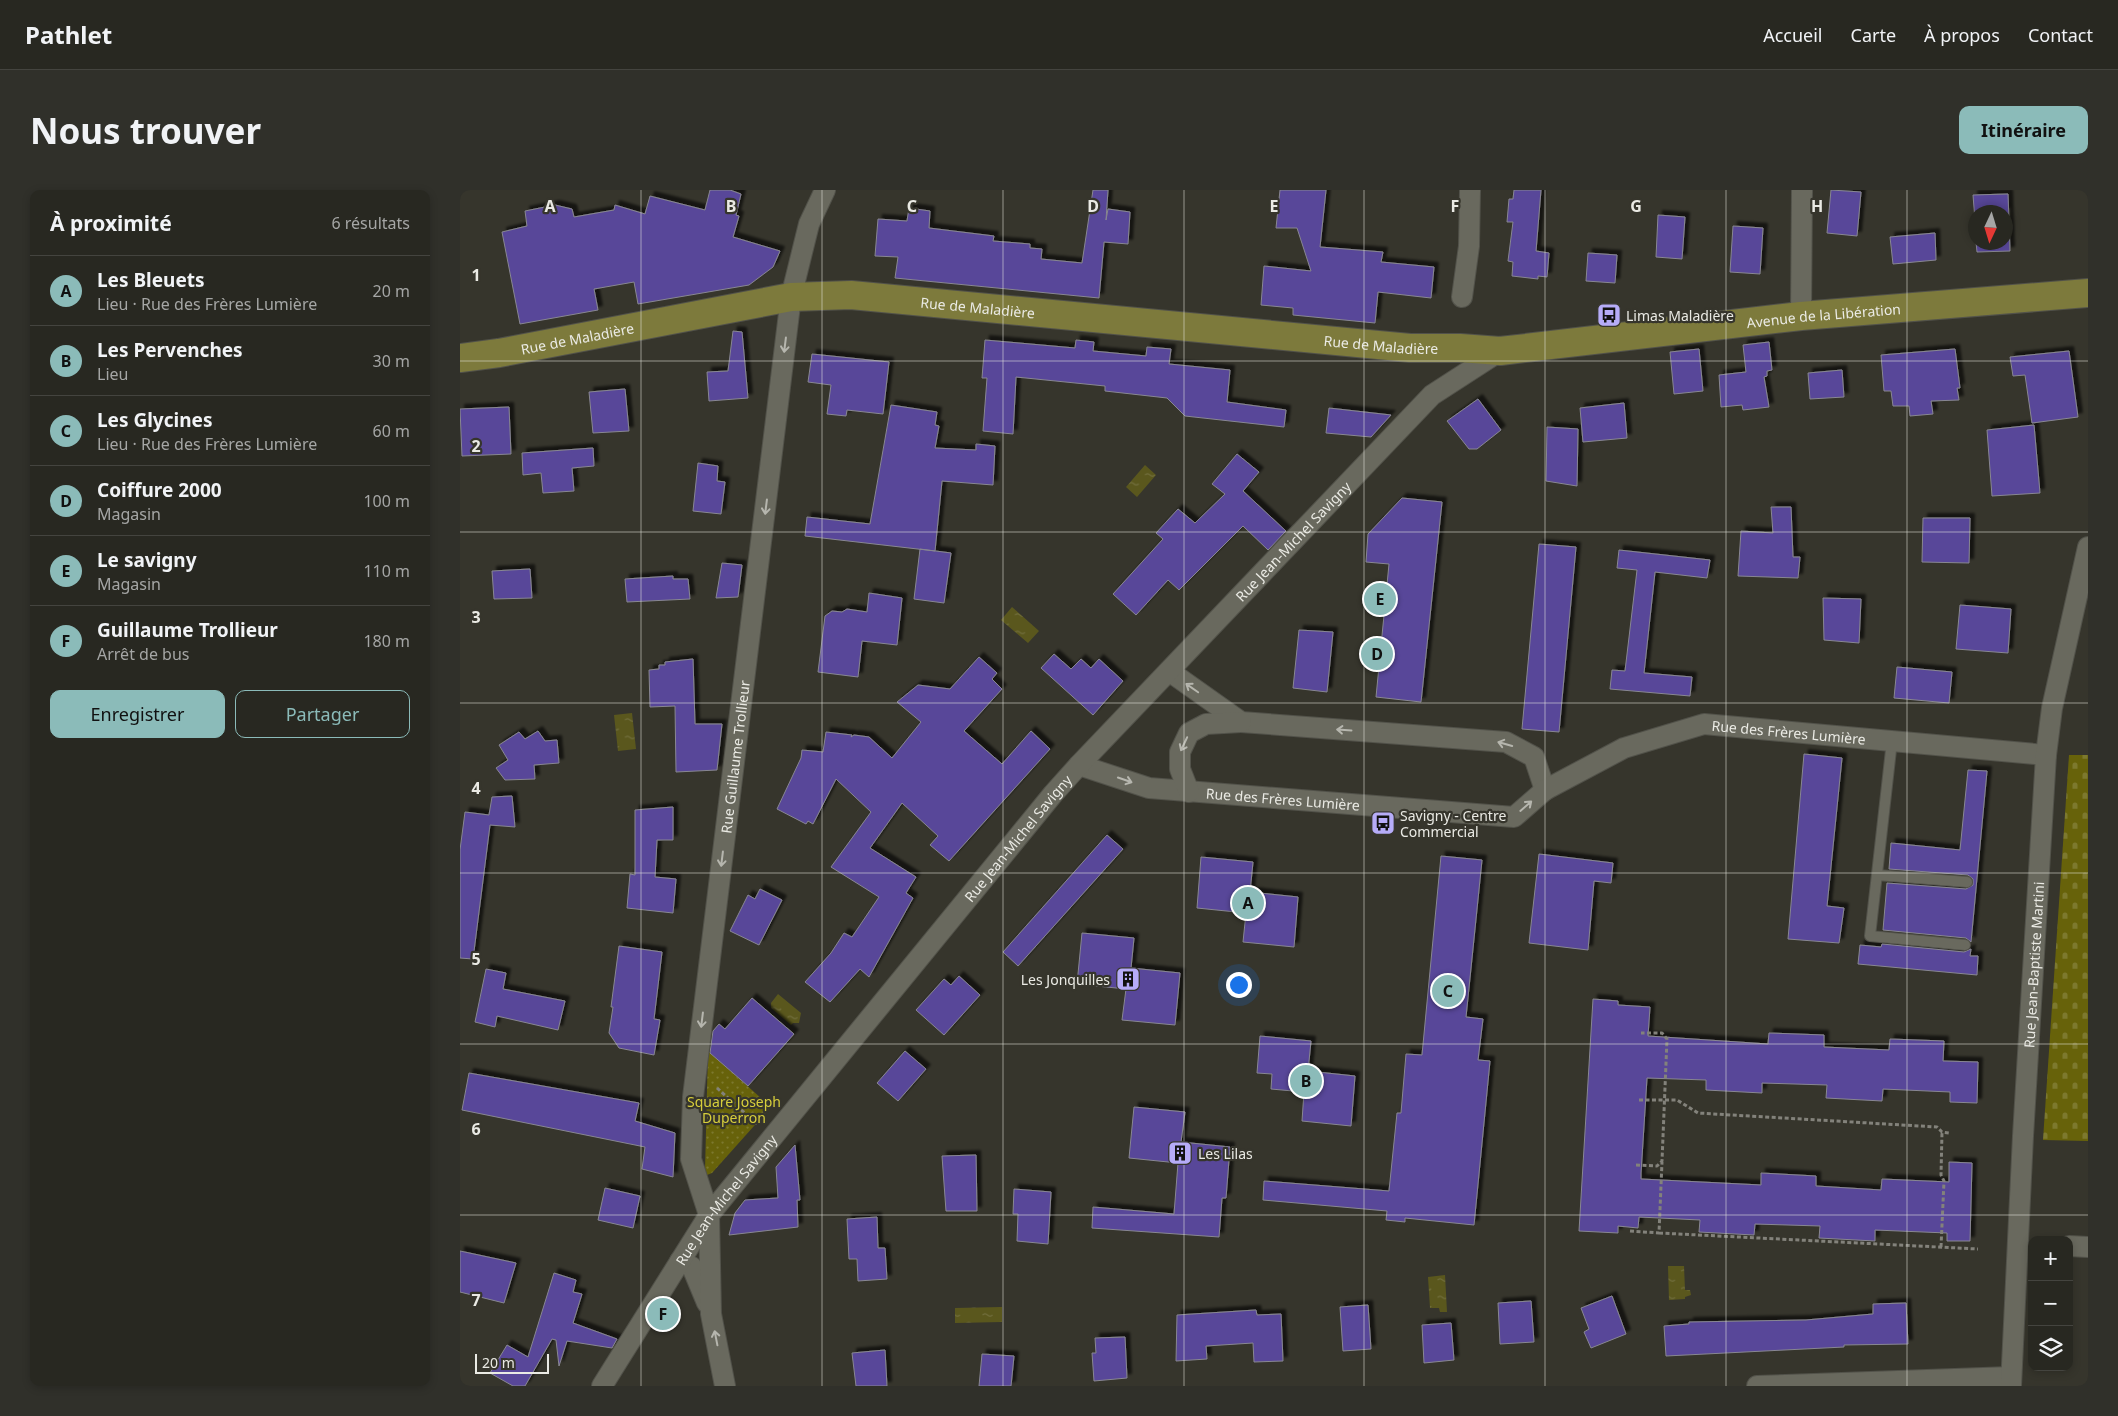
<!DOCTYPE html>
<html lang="fr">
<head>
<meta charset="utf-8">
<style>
	body { margin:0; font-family:"Noto Sans",sans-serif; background:#30302a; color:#f1f3f6 }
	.controls { position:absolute; right:15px; bottom:15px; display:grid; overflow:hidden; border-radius:10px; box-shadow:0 2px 8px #0003 }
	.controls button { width:45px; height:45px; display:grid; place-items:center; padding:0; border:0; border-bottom:1px solid #44443f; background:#282821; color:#f1f3f6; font:25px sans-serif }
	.compass { position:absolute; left:1508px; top:15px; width:45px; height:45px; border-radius:50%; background:#282821; box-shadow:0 2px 8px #0003; rotate:184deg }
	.scale { position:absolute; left:15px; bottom:12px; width:74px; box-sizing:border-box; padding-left:5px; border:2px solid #eaeae4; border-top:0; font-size:14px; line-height:18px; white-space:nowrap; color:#eaeae4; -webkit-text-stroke:4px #36352c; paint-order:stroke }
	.you { position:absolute; left:778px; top:794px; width:18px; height:18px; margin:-12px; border:4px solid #fff; border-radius:50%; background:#1a73e8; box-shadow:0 0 0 8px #1a73e833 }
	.badge { display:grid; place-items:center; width:32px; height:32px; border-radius:50%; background:#8bbbb9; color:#111; font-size:16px; font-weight:700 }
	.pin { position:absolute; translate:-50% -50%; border:2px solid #fff; box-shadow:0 1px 5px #0006 }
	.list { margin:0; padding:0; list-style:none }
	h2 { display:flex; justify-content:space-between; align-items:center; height:65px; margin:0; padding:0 20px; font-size:21px }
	h2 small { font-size:16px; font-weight:400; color:#a5a6a5 }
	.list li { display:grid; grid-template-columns:32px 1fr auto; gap:15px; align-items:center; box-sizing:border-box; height:70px; padding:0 20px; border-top:1px solid #44443f }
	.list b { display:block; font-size:19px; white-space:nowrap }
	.list p { margin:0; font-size:16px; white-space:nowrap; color:#a5a6a5 }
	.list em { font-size:16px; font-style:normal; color:#a5a6a5 }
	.actions { display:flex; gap:10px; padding:15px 20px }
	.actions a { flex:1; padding:11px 0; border:1px solid #8bbbb9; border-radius:10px; text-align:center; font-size:18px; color:#8bbbb9 }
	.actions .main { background:#8bbbb9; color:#111 }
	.icon { flex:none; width:28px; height:28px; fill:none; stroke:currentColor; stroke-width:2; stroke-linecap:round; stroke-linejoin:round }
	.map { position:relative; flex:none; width:1628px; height:1196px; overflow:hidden; border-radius:10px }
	header { display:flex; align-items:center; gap:30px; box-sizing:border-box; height:70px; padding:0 25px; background:#282821; border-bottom:1px solid #44443f }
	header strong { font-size:24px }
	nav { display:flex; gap:28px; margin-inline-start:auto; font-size:18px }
	.intro { display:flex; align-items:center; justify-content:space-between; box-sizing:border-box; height:120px; padding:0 30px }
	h1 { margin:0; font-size:35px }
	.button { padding:12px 22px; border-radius:10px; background:#8bbbb9; color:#111; font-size:18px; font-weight:700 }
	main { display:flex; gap:30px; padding:0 30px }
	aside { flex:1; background:#282821; border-radius:10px; box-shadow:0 2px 8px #0003 }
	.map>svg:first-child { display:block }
	.cemetery { fill:url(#cemetery-stones) }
	.park { fill:url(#park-dots) }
	.water { fill:url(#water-ripples) }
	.building { fill:#584699; stroke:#888792; filter:url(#shadow) }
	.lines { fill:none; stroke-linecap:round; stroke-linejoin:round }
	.service-casing { stroke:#52524a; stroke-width:12 }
	.minor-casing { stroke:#52524a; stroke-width:22 }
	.primary-casing { stroke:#52524a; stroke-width:30 }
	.path { stroke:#83827b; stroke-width:3; stroke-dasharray:4 2.5; stroke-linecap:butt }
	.service { stroke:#69695e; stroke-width:10 }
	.minor { stroke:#69695e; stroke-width:20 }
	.primary { stroke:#7d7a3c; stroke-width:28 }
	.oneway { stroke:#b6b6ae }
	.grid { fill:none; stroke:#eaeae4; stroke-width:1; stroke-opacity:0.55 }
	.labels { text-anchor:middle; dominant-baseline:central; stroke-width:4.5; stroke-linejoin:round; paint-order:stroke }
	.street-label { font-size:14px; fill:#eaeae4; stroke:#36352c }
	.poi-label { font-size:14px; fill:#eaeae4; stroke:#36352c; text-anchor:start }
	.park-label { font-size:14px; fill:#d7ce3b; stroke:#36352c }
	.grid-label { font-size:16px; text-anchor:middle; font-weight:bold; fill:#eaeae4; stroke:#36352c; stroke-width:4.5; stroke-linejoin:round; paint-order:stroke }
</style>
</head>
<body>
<header>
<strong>Pathlet</strong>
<nav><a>Accueil</a><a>Carte</a><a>À propos</a><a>Contact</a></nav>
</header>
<div class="intro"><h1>Nous trouver</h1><a class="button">Itinéraire</a></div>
<main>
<aside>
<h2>À proximité<small>6 résultats</small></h2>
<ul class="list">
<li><span class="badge">A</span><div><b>Les Bleuets</b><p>Lieu · Rue des Frères Lumière</p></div><em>20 m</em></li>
<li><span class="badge">B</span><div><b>Les Pervenches</b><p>Lieu</p></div><em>30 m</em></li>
<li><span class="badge">C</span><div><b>Les Glycines</b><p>Lieu · Rue des Frères Lumière</p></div><em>60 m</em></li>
<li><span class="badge">D</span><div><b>Coiffure 2000</b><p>Magasin</p></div><em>100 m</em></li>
<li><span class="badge">E</span><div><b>Le savigny</b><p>Magasin</p></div><em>110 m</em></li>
<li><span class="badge">F</span><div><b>Guillaume Trollieur</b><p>Arrêt de bus</p></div><em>180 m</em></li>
</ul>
<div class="actions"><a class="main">Enregistrer</a><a>Partager</a></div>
</aside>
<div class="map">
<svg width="1628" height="1196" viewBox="0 0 1628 1196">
	<defs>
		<pattern id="cemetery-stones" width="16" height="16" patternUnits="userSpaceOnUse" patternTransform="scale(1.25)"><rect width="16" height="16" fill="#67620a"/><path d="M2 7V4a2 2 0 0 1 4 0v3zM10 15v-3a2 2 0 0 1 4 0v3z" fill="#7d792e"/></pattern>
		<pattern id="park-dots" width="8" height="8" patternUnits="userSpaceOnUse" patternTransform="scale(1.25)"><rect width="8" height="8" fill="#67620a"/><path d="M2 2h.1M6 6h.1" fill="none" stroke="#7d792e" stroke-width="1.8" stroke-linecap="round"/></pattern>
		<pattern id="water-ripples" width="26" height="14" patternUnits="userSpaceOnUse" patternTransform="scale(1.25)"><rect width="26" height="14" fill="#5a571d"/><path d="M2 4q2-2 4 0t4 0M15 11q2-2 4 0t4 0" fill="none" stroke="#726f3e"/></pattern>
		<filter id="shadow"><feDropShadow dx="4.5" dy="-4.5" stdDeviation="1" flood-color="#0009"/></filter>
	</defs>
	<rect width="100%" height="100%" fill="#36352c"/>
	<path class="cemetery" d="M1609 565H1628V951L1583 950Z"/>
	<path class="park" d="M248 861 311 917 252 983 247 985 245 981Z"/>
	<path class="water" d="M685 275 696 285 677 307 666 297Z
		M552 417 579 441 568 453 541 430Z
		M172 523 176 559 158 561 154 525Z
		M318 804 341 823 339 833H333L331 835 311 818V813Z
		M1208 1076H1224L1225 1100H1230L1231 1105 1225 1107V1109L1209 1110Z
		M985 1085 987 1122H980L979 1118H970L968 1087Z
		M542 1117V1132L495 1133V1118Z"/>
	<path class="building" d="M250 0H270L281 4 276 25 279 26 273 47 320 61 313 77 289 95 178 114 174 92 134 99 138 120 60 134 42 42 67 36 65 21 95 15 112 19 114 27 154 20 155 15 185 24 190 6 245 20Z
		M633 0H648L646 30 648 19 670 22 668 54 644 52 639 108 435 88 438 67 415 66 418 29 447 31 449 18 470 21 469 38 534 46 533 51 570 54V58L582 59 581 69 622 73Z
		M820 0H866L860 57 923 62 921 72 974 77 971 108 918 102 915 133 833 125V118L801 115 804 76 851 81 837 38H816Z
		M1054 0H1081L1076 61 1089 63 1087 87 1078 86V89L1052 86 1053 72 1048 71 1053 32H1047L1049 9H1053Z
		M1371 0 1401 2 1397 46 1367 43Z
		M1548 4 1550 61 1517 62 1516 52H1546V22H1516V43L1513 5Z
		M1198 25 1225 27 1222 69 1196 67Z
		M1273 36 1303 38 1300 84 1270 82Z
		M1475 43 1476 70 1433 74 1430 47Z
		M1128 63 1157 65 1155 93 1126 91Z
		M273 141 282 142 288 208 249 211 247 182 268 181Z
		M525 150 615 158 616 150 634 152 633 161 686 166 687 157 711 159 709 174 770 180 767 212 826 220 824 237 725 226 707 208 645 201V196L556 187 553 244 523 241 527 188H522Z
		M1309 152 1312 180 1307 181V186L1304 187 1309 217 1283 220 1282 215 1261 217 1259 185 1286 182 1283 155Z
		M1239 159 1243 201 1214 204 1210 162Z
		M1495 159 1500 198H1497L1499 210 1471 211 1473 224 1450 226 1449 216H1433L1431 201H1424L1421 165Z
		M1609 161 1618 227 1572 233 1565 185 1553 186 1550 167Z
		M352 164 429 172 423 224 387 220 386 226 367 224 371 195 348 192Z
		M1382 180 1384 207 1350 209 1348 183Z
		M165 199 169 241 133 243 129 202Z
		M1018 209 1041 240 1017 259H1009L987 231Z
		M1164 213 1167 248 1123 252 1120 218Z
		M431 215 477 222 475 235 479 236 475 258 516 260V254L535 256 533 295 482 291 475 361 345 346 347 327 410 334Z
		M49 217 51 264 2 266 0 219Z
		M869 218 931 225 911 247 866 243Z
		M1574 235 1580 303 1532 306 1527 240Z
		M1087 237 1118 239 1117 296 1086 291Z
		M133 258 134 276 112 278 114 301 83 303 81 283 63 285 62 263Z
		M777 264 799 282 783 301 826 341 808 360 783 336 719 400 708 390 676 425 653 404 703 349 696 343 718 319 735 333 765 304 752 294Z
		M238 273 258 276 257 291 265 292 261 324 233 321Z
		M942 308 982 312 961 512 916 507 929 374 906 372 908 344Z
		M1311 317H1331L1333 367H1340L1338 388 1278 386 1281 341 1313 343Z
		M1463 328H1510L1509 373 1462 372Z
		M1079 354 1116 357 1099 542 1062 539Z
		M460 359 491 363 484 413 454 409Z
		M1159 360 1250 370 1247 388 1195 382 1184 483 1232 487 1230 506 1150 499 1152 480 1165 481 1177 380 1157 378Z
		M262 373 282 375 278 407 256 408Z
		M70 379 72 408 34 409 32 381Z
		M213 386V389H228L230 409 167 412 165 389Z
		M409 403 442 408 437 455 402 451 398 487 358 482 365 426 372 421 382 422 387 419 407 422Z
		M1363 408 1401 409 1399 453 1364 450Z
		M1500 415 1551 419 1548 463 1496 459Z
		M839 440 873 442 867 502 833 498Z
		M594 464 611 479 621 469 631 478 639 469 663 491 633 525 581 478Z
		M519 467 537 483 532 489 542 499 504 541 542 574 571 541 590 559 489 671 470 655 478 646 442 613 410 658 456 687 446 703 453 708 409 787 400 779 370 812 345 792 371 763 384 743 392 747 419 707 371 677 411 622 376 589 353 634 348 631 346 634 317 619 341 568 342 560 363 562 366 542 392 545 391 547 394 545 409 547 432 568 461 532 437 512 458 495 490 499Z
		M233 469 235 534H262L257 580 216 582 215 516 190 517 189 480 199 479V475H205V472Z
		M1437 477 1492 482 1489 513 1434 508Z
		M78 541 85 551 97 550 99 573 74 575 75 589 45 590 36 578 48 570 39 555 59 542 65 549Z
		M1344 564 1382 568 1367 716 1384 718 1379 753 1328 749Z
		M1508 580 1527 581 1511 752 1506 748 1423 740 1427 693 1506 699 1513 695V689L1508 685 1429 679 1431 653 1500 660Z
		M52 606 55 637 30 635 13 769 0 768V660L5 622 29 625 32 607Z
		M213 617V650H197L195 687 216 689 213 723 167 718 170 684 175 685V620Z
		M647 645 663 659 558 776 543 762Z
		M1079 664 1153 673 1151 693 1134 691 1128 760 1069 753Z
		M981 666 1022 670 1006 827 1023 829 1018 870 1030 871 1014 1035 945 1028V1032L926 1030 927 1021 803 1010 804 991 929 1001 937 923H941L946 864 962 865Z
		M741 667 793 672 790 702 838 707 834 757 783 752 786 723 737 718Z
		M300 699 322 710 299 755 270 741 288 705 295 709Z
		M622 743 674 748 671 778 720 783 715 835 662 830 666 799 617 794Z
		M1422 754 1504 762 1511 759 1510 766H1518L1517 785 1398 774 1400 755 1421 757Z
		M159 756 202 762 194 829 200 830 194 865 159 858 149 843 153 817H151Z
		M26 779 46 783 43 799 105 811 98 840 37 826 35 837 15 832Z
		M499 786 520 805 484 845 456 820 484 789 491 795Z
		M292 808 334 844 288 896 250 863 253 841 259 834 265 839Z
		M1133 809 1158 811V815L1190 817 1188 846 1308 854 1309 843 1364 845V857L1429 860 1430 849 1484 851 1483 871 1518 872 1517 913 1490 912V902L1423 899 1422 911 1366 908 1367 895 1302 893V903L1246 900V890L1187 888 1181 983V989L1301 995V983L1356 986V996L1421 1000 1422 989 1489 992V972L1512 973 1510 1051H1487V1043L1415 1040V1051L1359 1048 1360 1036 1295 1034 1294 1045 1239 1042 1240 1030 1179 1027 1178 1038 1158 1036V1043L1119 1041Z
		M800 846 851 851 848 881 895 886 891 936 842 931 844 902 811 899 812 884 797 883Z
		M445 861 466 879 438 911 417 893Z
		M9 883 179 913 175 931 215 943 213 987 182 979 185 957 2 920Z
		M674 917 725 922 721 952 770 957 766 1008H762L759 1047 632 1038 633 1017 714 1024 718 973 669 968Z
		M335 955 340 1010H337L338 1037 269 1045 275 1023 285 1010 318 1008 316 977Z
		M516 965 517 1021H486L482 966Z
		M145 998 180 1006 173 1038 138 1030Z
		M554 999 591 1002 588 1054 557 1051 558 1024H553Z
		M417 1027 418 1058H425L427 1089 398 1091 397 1069H389L387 1029Z
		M0 1061 56 1073 44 1113 0 1102Z
		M94 1083 116 1090 113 1102 122 1104 113 1133 157 1149 152 1158 107 1151 99 1176 96 1150 92 1149 65 1196H53L30 1183 47 1155 68 1167Z
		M1152 1106 1166 1144 1131 1158 1124 1142 1129 1139 1121 1118Z
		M1071 1111 1074 1152 1040 1154 1038 1113Z
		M1446 1113 1448 1154 1384 1155V1157L1206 1166 1204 1136 1229 1134V1132L1346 1130 1413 1124V1114Z
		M908 1115 911 1159 883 1161 880 1117Z
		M796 1120 797 1125 821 1124 823 1171 794 1172 793 1153 746 1156 747 1169 716 1171 717 1125Z
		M991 1133 994 1170 964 1173 962 1135Z
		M665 1147 667 1188 634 1191 632 1163H636L635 1148Z
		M425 1160 427 1196H396L392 1163Z
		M522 1164 554 1166 551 1196H519Z"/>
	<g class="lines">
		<g class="service-casing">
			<path id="service" d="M1432 551 1410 746 1505 755
				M1417 685 1507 692"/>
		</g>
		<g class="minor-casing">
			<g id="minor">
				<path d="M1002 107 1009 56 1010 0"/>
				<path d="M1341 126 1342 0"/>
				<path d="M709 481 781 532 1046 552 1074 567 1085 600"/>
				<path id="s1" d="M619 575 689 598 1054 627 1085 600 1164 558 1244 534 1586 565"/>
				<path d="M729 602 720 579V562L729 543 746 534 781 532"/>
				<path d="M1609 1056 1628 1057"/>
				<path d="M220 1071 232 1077 247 1113"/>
				<path id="s2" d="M142 1196 249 1025 593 604 619 575 972 205 1040 161"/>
				<path id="s3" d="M265 1196 251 1124 249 1025 231 969 233 907 331 107 349 34 365 0"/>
				<path d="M1297 1196 1551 1187"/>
				<path id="s4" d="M1551 1196 1563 946 1586 565 1592 518 1628 357"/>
			</g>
		</g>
		<g class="primary-casing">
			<g id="primary">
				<path id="s5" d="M0 168 39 163 331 107 391 105 950 158H1000L1040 161 1341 126 1628 103"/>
			</g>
		</g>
		<path class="path" d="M257 898 297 934
			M1179 910H1217L1238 923 1477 937 1482 942 1489 943
			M1176 975 1197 976 1202 971 1207 849 1202 843H1181
			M1170 1041 1199 1043 1202 972
			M1199 1043 1518 1059
			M1481 1057 1484 991 1481 985 1482 942"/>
		<use href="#service" class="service"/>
		<use href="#minor" class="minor"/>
		<use href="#primary" class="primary"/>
	</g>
	<defs><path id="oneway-shaft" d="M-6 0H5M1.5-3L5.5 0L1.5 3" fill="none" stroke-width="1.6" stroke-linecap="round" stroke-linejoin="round" transform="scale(1.25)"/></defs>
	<g class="oneway">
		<use href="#oneway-shaft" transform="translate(325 155) rotate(97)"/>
		<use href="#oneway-shaft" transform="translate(306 317) rotate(97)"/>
		<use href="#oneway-shaft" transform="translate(732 498) rotate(-145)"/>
		<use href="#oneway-shaft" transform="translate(884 540) rotate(-176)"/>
		<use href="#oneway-shaft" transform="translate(724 554) rotate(115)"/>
		<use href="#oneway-shaft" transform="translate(1045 554) rotate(-164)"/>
		<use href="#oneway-shaft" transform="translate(665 590) rotate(19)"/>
		<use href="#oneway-shaft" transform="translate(1066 616) rotate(-41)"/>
		<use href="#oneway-shaft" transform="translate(262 669) rotate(97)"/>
		<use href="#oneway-shaft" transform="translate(242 830) rotate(97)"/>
		<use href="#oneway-shaft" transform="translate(256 1148) rotate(-101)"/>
	</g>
	<path class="grid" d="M181 0V1196M362 0V1196M543 0V1196M724 0V1196M904 0V1196M1085 0V1196M1266 0V1196M1447 0V1196M0 171H1628M0 342H1628M0 513H1628M0 683H1628M0 854H1628M0 1025H1628"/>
	<defs>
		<g id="bus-square" transform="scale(1.25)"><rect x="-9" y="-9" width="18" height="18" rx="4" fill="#b6acf8" stroke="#36352c"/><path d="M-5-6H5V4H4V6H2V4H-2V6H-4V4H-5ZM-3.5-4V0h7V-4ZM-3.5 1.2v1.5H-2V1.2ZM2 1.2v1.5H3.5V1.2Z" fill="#111"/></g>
		<g id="building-square" transform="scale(1.25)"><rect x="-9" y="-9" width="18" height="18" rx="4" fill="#b6acf8" stroke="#36352c"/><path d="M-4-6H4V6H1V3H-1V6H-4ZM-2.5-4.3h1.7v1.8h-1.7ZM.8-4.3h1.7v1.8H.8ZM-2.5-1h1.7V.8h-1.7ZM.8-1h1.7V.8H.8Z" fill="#111"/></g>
	</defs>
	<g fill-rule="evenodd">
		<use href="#bus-square" x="1149" y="125"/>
		<use href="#bus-square" x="923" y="633"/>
		<use href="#building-square" x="668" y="789"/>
		<use href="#building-square" x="720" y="963"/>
	</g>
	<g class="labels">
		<g class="street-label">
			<text stroke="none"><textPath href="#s5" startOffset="524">Rue de Maladière</textPath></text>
			<text stroke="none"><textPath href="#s5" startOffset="1374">Avenue de la Libération</textPath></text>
			<text stroke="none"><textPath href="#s5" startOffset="119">Rue de Maladière</textPath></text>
			<text stroke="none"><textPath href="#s5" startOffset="929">Rue de Maladière</textPath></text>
			<text stroke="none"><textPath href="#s2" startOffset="1094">Rue Jean-Michel Savigny</textPath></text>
			<text stroke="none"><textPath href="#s1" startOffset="739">Rue des Frères Lumière</textPath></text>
			<text stroke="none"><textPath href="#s3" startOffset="636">Rue Guillaume Trollieur</textPath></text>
			<text stroke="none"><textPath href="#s1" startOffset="208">Rue des Frères Lumière</textPath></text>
			<text stroke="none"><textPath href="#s2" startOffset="689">Rue Jean-Michel Savigny</textPath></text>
			<text stroke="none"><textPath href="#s4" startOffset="422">Rue Jean-Baptiste Martini</textPath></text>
			<text stroke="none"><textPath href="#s2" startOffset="224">Rue Jean-Michel Savigny</textPath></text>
		</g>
		<g class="poi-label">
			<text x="1166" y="125">Limas Maladière</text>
			<text x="940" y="625">Savigny - Centre<tspan x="940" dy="16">Commercial</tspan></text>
			<text x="650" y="789" text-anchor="end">Les Jonquilles</text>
			<text x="738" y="963">Les Lilas</text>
		</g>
		<g class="park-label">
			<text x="274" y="911">Square Joseph<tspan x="274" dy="16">Duperron</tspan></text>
		</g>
	</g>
	<g class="grid-label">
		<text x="90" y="22">A</text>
		<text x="271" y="22">B</text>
		<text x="452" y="22">C</text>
		<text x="633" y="22">D</text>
		<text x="814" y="22">E</text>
		<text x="995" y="22">F</text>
		<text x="1176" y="22">G</text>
		<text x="1357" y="22">H</text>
		<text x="16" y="91">1</text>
		<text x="16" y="262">2</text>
		<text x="16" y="433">3</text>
		<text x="16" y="604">4</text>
		<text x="16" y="775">5</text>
		<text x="16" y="945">6</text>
		<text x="16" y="1116">7</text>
	</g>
</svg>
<div class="controls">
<button>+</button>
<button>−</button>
<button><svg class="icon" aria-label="layers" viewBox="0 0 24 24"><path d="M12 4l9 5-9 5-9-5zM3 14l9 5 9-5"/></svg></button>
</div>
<svg class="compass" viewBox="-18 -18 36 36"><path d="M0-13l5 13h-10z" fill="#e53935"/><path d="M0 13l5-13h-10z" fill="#a5a6a5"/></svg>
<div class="scale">20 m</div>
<div class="you"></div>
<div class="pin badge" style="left:788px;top:713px">A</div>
<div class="pin badge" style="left:846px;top:891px">B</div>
<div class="pin badge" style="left:988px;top:801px">C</div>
<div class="pin badge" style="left:917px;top:464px">D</div>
<div class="pin badge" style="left:920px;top:409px">E</div>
<div class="pin badge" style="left:203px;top:1124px">F</div>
</div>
</main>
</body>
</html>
